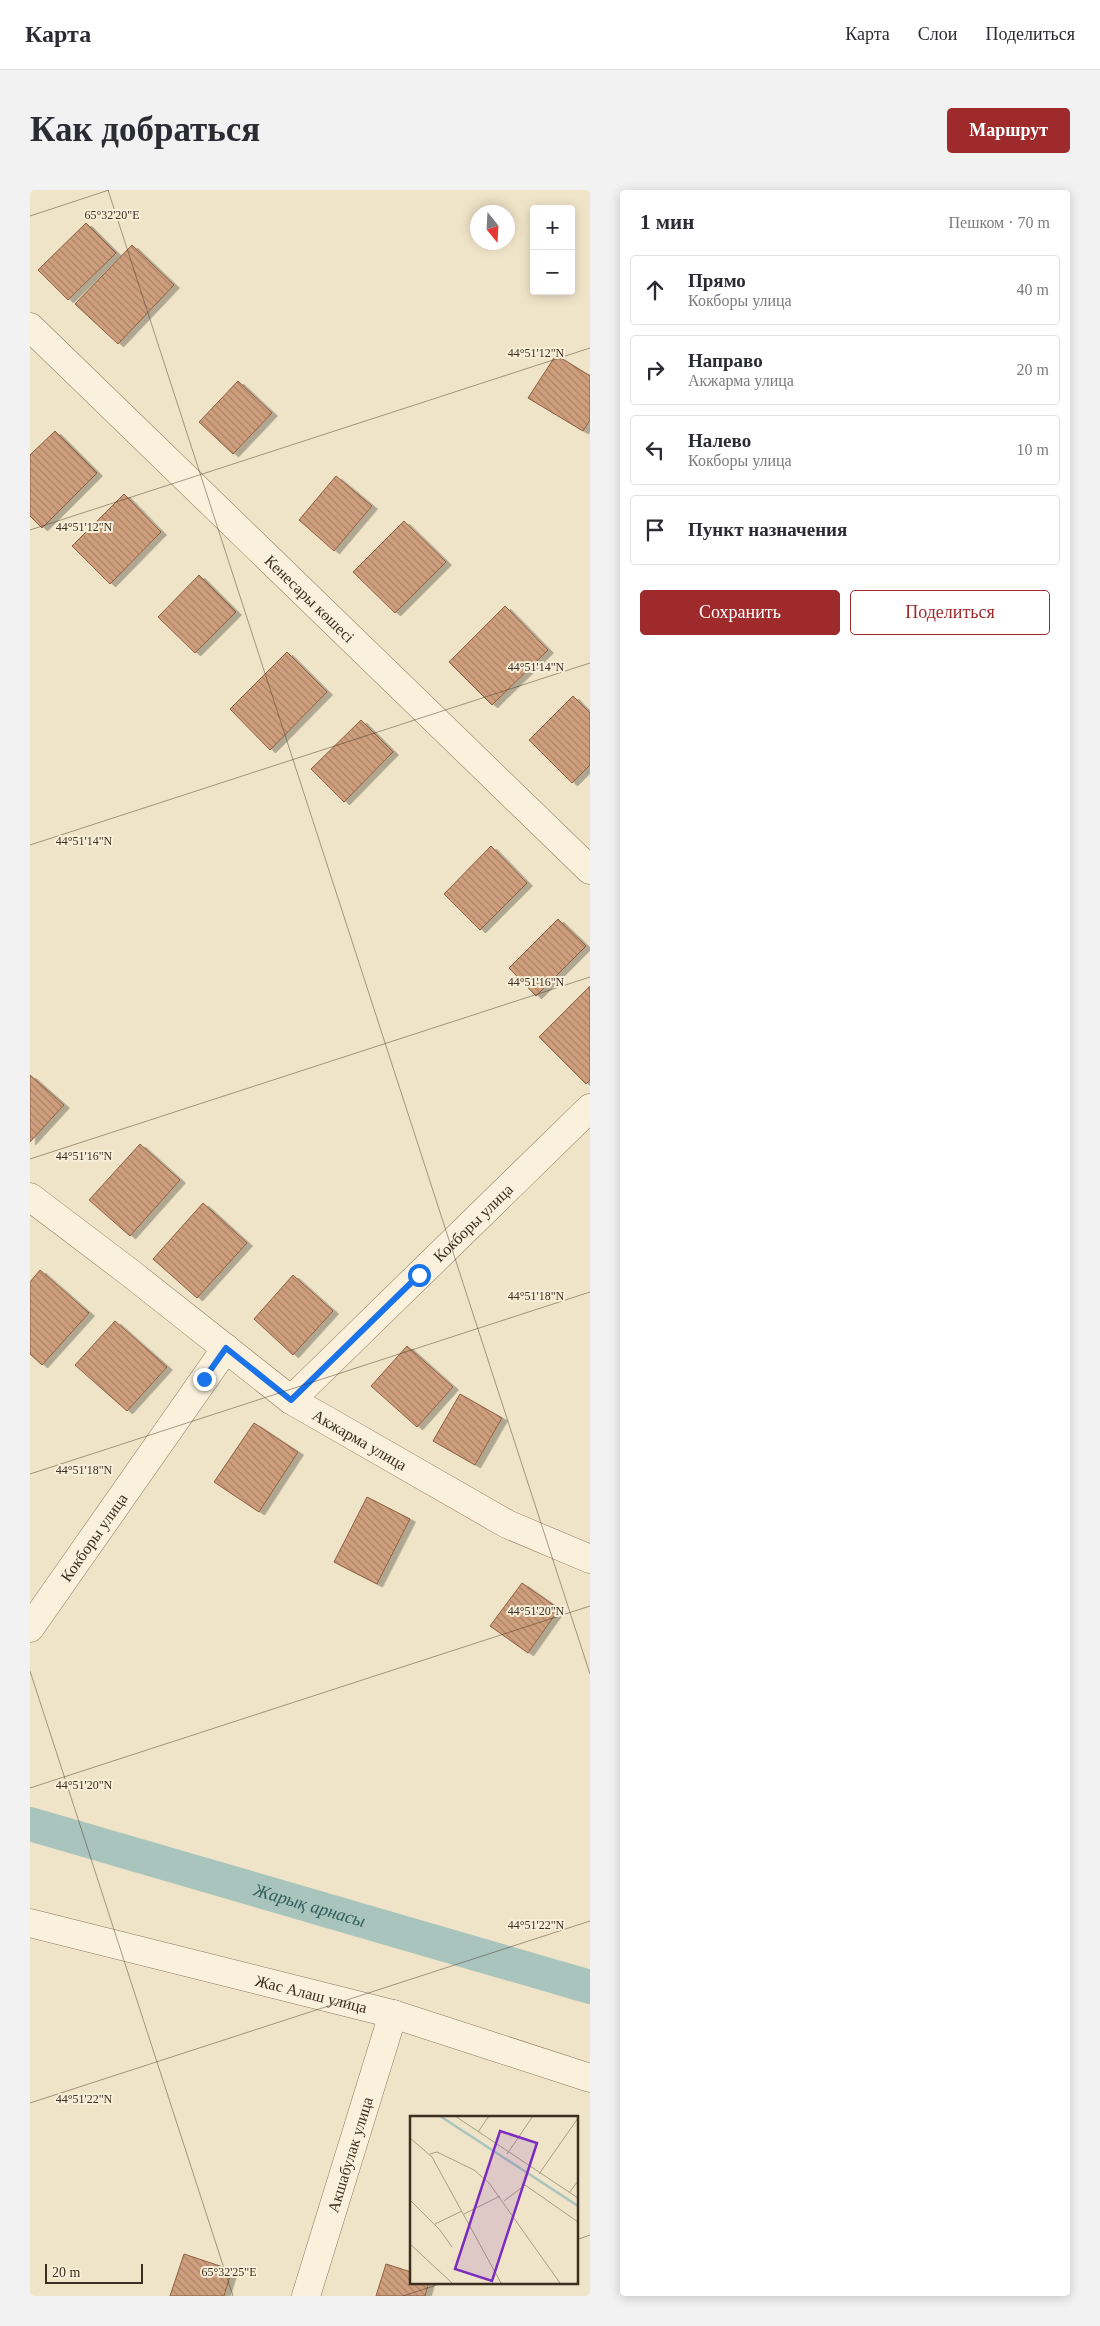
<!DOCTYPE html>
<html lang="ru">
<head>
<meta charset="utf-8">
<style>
	body { margin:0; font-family:"Times New Roman",serif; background:#f2f2f3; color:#2b2b33 }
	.controls { position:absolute; right:15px; top:15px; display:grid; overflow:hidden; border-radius:5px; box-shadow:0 2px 12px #0003 }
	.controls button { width:45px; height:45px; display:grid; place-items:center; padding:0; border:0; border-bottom:1px solid #e1e1e2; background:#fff; color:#2b2b33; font:25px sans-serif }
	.compass { position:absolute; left:440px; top:15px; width:45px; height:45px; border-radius:50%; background:#fff; box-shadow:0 2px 12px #0003; rotate:162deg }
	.scale { position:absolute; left:15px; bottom:12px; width:98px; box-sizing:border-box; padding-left:5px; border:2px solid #3d2e20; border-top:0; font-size:14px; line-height:18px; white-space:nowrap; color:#3d2e20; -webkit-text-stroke:4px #f7eed8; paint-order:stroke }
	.stop { position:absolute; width:15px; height:15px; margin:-11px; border:4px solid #1a73e8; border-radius:50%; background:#fff }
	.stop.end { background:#1a73e8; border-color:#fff; box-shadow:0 1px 5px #0008 }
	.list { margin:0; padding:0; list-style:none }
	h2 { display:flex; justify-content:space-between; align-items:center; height:65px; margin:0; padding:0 20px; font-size:21px }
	h2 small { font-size:16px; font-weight:400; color:#7c7c81 }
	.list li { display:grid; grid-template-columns:32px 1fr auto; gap:15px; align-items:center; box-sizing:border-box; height:70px; margin:0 10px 10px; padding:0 10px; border:1px solid #e1e1e2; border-radius:5px }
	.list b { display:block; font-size:19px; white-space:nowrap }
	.list p { margin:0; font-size:16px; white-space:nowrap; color:#7c7c81 }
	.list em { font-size:16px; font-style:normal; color:#7c7c81 }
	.actions { display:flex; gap:10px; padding:15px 20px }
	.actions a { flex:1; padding:11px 0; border:1px solid #9e2a2b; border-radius:5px; text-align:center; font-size:18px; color:#9e2a2b }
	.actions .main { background:#9e2a2b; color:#fff }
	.icon { flex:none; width:28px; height:28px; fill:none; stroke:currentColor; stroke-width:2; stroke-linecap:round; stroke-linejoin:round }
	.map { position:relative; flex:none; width:560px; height:2106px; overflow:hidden; border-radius:5px }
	header { display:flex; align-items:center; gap:30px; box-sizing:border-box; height:70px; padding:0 25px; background:#fff; border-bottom:1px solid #e1e1e2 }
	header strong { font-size:24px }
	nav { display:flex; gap:28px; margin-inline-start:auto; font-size:18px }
	.intro { display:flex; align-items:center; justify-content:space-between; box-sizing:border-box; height:120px; padding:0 30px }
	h1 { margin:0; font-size:35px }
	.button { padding:12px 22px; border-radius:5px; background:#9e2a2b; color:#fff; font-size:18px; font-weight:700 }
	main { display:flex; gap:30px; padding:0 30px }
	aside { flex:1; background:#fff; border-radius:5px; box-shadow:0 2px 12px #0003 }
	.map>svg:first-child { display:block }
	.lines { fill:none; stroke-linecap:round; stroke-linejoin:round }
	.canal { stroke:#a9c4bc; stroke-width:34 }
	.building { fill:url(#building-back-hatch); stroke:#8d5f41; filter:url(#shadow) }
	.minor-casing { stroke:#8d765c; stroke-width:29 }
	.minor { stroke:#faf1dc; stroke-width:28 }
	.route { stroke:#1a73e8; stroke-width:6 }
	.ticks { fill:none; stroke:#3d2e20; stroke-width:1; stroke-opacity:0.45 }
	.labels { text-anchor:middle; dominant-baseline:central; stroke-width:4; stroke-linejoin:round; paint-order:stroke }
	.street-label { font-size:16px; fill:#3d2e20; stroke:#f7eed8 }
	.water-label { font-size:18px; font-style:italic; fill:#2f5d5a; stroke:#f7eed8 }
	.inset-river { fill:none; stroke:#a9c4bc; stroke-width:2.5 }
	.inset-road { fill:none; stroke:#a89b85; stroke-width:1 }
	.view { fill:#7b2cbf; fill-opacity:0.15; stroke:#7b2cbf; stroke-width:2.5 }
	.inset-edge { fill:none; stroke:#3d2e20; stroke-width:2.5 }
	.ticks-label { font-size:12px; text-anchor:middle; fill:#3d2e20; stroke:#f7eed8; stroke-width:4; stroke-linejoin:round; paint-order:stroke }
</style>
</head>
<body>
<header>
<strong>Карта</strong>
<nav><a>Карта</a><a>Слои</a><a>Поделиться</a></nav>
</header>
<div class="intro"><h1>Как добраться</h1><a class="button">Маршрут</a></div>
<main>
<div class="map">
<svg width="560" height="2106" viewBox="0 0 560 2106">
	<defs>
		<pattern id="building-back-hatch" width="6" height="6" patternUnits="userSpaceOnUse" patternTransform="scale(1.25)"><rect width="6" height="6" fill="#cf9f7d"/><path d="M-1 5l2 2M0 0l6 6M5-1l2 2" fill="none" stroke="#a98266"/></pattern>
		<filter id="shadow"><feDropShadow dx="5.5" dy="3" stdDeviation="0" flood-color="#0004"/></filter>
	</defs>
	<rect width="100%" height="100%" fill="#f0e4c8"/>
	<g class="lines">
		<path class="canal" id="s1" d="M0 1634 560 1797"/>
	</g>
	<path class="building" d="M56 33 86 63 38 110 8 80Z
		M102 55 144 95 88 154 45 114Z
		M526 165 560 186V230L553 241 498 208Z
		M208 191 242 223 203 264 169 232Z
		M25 241 67 283 12 338 0 326V265Z
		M306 286 342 316 304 361 269 330Z
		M94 304 131 342 80 394 42 356Z
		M374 331 416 372 365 423 323 382Z
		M169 385 206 422 165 463 128 427Z
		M475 416 518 460 462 515 419 472Z
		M257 462 297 502 240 560 200 519Z
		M543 506 560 523V575L542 593 499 550Z
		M331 530 363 562 314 612 281 579Z
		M461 656 497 693 450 740 414 704Z
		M528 729 556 756 506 806 479 778Z
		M560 796V890L556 894 509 847Z
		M0 885 34 915 0 952Z
		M110 954 150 990 100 1046 59 1010Z
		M173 1013 217 1053 167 1108 123 1069Z
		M10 1080 59 1123 12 1175 0 1164V1092Z
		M263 1085 303 1121 263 1165 224 1129Z
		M85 1131 137 1177 97 1221 45 1175Z
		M377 1156 423 1197 387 1237 341 1196Z
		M430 1204 472 1228 445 1275 403 1251Z
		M224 1233 268 1262 229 1322 184 1292Z
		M337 1307 380 1329 347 1394 304 1372Z
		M492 1393 529 1419 498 1463 460 1436Z
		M154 2064 202 2080 194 2106H140Z
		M356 2074 381 2082V2092H399L395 2106H346Z"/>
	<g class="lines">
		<g class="minor-casing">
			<g id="minor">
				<path id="s2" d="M0 137 560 680"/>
				<path id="s3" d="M0 1007 99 1082 261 1210 477 1334 560 1369"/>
				<path id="s4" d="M261 1210 560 918"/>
				<path id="s5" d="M0 1438 196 1158"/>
				<path id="s6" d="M0 1733 363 1824 560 1888"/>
				<path id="s7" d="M276 2106 363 1824"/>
			</g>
		</g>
		<use href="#minor" class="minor"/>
	</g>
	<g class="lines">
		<path class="route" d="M174 1189 196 1158 261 1210 389 1085"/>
	</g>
	<path class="ticks" d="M78 0 560 1484M0 26 79 0M0 340 560 158M0 655 560 473M0 969 560 787M0 1284 560 1102M0 1481 203 2106M0 1598 560 1416M0 1913 560 1731M546 2050 560 2045M373 2106 416 2092"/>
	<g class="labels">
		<g class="street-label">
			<text stroke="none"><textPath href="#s2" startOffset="390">Кенесары көшесі</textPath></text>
			<text stroke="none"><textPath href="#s4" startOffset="254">Кокборы улица</textPath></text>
			<text stroke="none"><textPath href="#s3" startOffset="410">Акжарма улица</textPath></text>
			<text stroke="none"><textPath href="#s5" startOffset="111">Кокборы улица</textPath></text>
			<text stroke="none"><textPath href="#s6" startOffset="290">Жас Алаш улица</textPath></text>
			<text stroke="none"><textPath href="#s7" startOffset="148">Акшабулак улица</textPath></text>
		</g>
		<g class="water-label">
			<text stroke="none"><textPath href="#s1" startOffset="291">Жарық арнасы</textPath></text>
		</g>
	</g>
	<g transform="translate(380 1926)">
		<rect width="168" height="168" fill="#f0e4c8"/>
		<path class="inset-river" d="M30 0 168 90"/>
		<path class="inset-road" d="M45 0 168 82M68 16 79 0M0 22 22 41 91 167M20 38 27 36 64 54 79 67 150 167M97 38 123 0M129 58 168 2M159 77 168 65M0 84 30 114 42 131M94 85 115 69 168 106M54 98 90 80M25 108 52 95M0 128 42 167"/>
		<path class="view" d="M90 15 127 27 82 165 45 153Z"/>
		<rect width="168" height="168" class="inset-edge"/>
	</g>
	<g class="ticks-label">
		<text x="82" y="29">65°32'20"E</text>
		<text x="506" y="167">44°51'12"N</text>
		<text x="54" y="341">44°51'12"N</text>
		<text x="506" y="481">44°51'14"N</text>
		<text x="54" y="655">44°51'14"N</text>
		<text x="506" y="796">44°51'16"N</text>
		<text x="54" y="970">44°51'16"N</text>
		<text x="506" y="1110">44°51'18"N</text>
		<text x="54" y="1284">44°51'18"N</text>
		<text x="506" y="1425">44°51'20"N</text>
		<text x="54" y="1599">44°51'20"N</text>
		<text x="506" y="1739">44°51'22"N</text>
		<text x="54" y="1913">44°51'22"N</text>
		<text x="199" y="2086">65°32'25"E</text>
	</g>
</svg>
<div class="controls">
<button>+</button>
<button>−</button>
</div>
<svg class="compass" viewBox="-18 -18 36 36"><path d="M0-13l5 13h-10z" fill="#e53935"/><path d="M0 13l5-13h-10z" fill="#7c7c81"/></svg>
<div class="scale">20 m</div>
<div class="stop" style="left:389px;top:1085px"></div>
<div class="stop end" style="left:174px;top:1189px"></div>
</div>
<aside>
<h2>1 мин<small>Пешком · 70 m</small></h2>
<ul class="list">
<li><svg class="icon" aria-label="ahead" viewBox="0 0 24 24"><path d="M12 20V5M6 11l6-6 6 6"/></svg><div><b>Прямо</b><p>Кокборы улица</p></div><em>40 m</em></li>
<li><svg class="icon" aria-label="right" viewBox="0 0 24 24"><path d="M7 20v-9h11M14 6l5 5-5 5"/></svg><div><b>Направо</b><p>Акжарма улица</p></div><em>20 m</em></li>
<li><svg class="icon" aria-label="left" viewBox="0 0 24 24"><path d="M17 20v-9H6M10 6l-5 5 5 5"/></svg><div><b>Налево</b><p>Кокборы улица</p></div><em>10 m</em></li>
<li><svg class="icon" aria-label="arrive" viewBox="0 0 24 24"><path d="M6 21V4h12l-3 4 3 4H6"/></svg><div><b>Пункт назначения</b></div></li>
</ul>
<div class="actions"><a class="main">Сохранить</a><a>Поделиться</a></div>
</aside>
</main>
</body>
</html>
